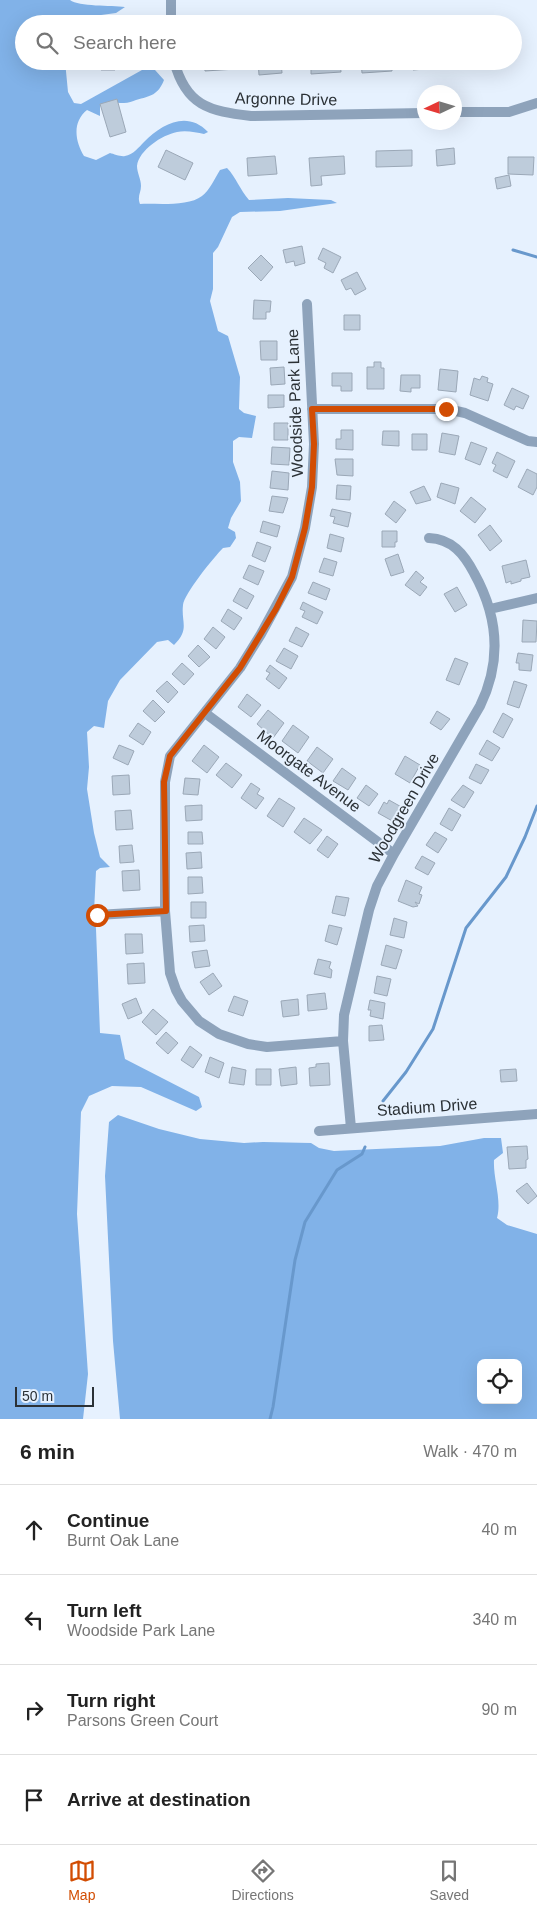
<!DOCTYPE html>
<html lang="en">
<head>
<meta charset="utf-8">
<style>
	body { margin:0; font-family:Helvetica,sans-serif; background:#f2f2f2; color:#222 }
	.controls { position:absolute; right:15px; bottom:15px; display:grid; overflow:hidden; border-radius:8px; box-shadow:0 5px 20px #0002 }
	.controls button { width:45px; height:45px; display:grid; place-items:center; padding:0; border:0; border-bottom:1px solid #e0e0e0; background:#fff; color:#222; font:25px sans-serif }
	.compass { position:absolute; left:417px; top:85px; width:45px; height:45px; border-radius:50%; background:#fff; box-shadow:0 5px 20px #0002; rotate:266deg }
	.scale { position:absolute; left:15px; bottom:12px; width:79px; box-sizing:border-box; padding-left:5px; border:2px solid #2b3136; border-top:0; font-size:14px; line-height:18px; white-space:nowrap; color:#2b3136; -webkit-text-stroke:4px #e6f1fe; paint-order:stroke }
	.stop { position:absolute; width:15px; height:15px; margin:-11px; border:4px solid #d24d03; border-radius:50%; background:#fff }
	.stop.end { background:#d24d03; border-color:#fff; box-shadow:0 1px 5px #0008 }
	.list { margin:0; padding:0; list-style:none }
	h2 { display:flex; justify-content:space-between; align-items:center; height:65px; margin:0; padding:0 20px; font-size:21px }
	h2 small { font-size:16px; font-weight:400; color:#767676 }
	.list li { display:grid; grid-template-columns:32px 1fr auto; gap:15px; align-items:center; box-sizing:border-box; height:90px; padding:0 20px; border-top:1px solid #e0e0e0 }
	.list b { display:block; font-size:19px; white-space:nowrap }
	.list p { margin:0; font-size:16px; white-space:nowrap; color:#767676 }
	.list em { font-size:16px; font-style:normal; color:#767676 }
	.icon { flex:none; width:28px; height:28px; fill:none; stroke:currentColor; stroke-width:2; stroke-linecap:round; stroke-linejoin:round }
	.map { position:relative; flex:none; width:537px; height:1419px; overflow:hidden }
	.search { position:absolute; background:#fff; box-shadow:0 5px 20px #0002; left:15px; right:15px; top:15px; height:55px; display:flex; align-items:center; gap:12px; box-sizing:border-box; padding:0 18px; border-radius:28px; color:#767676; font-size:19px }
	.sheet { height:425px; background:#fff }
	nav { display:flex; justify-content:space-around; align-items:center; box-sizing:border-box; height:70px; border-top:1px solid #e0e0e0; background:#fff; font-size:14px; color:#767676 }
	nav a { display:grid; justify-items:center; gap:2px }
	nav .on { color:#d24d03 }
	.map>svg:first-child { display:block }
	.forest { fill:#81b2e8; fill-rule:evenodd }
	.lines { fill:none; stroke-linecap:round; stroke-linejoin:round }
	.stream { stroke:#6898cc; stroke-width:3 }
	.building { fill:#beccdb; stroke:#9ba8b7 }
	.minor { stroke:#8ea3bb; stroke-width:10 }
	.route { stroke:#d24d03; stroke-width:6 }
	.labels { text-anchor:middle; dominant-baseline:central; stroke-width:4; stroke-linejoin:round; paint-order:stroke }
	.street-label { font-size:16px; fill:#2b3136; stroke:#e6f1fe }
</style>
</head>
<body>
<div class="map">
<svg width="537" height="1419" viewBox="0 0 537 1419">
	<rect width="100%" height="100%" fill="#e6f1fe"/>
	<path class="forest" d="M0 0H70C79 7 111 5 125 7L116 13 79 18 69 24H24V61H65L68 92 74 103 81 104 142 70H155L164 80C158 95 151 96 136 100 133 101 128 103 124 103 114 103 110 100 100 106V116L87 110C72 122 75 141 84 156L96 160 110 153C114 154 121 157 125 156 133 155 139 147 144 142 162 124 187 110 208 132L204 134C196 132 185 130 177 132 162 135 139 150 137 166 137 173 141 179 141 186 141 193 137 196 140 204 157 203 188 207 202 196 209 191 215 178 220 170L227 168C236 177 240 190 249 200L288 198 331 200 337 203 280 211 240 212 232 217 218 247 213 253V289L210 301 218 331 228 336 240 377 239 409 244 413 256 416 252 438 239 437 233 441V462L240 482 241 501 231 518 228 528 235 532 236 538 230 547 223 548C214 557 184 594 183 605 181 623 190 629 174 645L168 640 157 642 120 680 108 701 104 728 94 726 87 732 89 767 87 789 94 833 100 857 110 867 100 868 96 871 94 912 96 929 100 1033 120 1035 125 1059 199 1097 202 1107 196 1111 141 1087 112 1086 89 1096 81 1112 77 1214 88 1374 83 1419H0Z
		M118 1115 159 1129 200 1139 244 1143 263 1142 311 1143 319 1148 334 1151 440 1146 484 1138H501L503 1153 494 1160C493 1179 502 1200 497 1218L507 1225 537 1234V1419H120L113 1341 105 1176 109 1122ZM481 1363H518V1400H481Z"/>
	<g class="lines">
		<path class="stream" d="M513 250 537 257
			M383 1101 406 1072 433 1029 466 928 506 877 525 837 537 806
			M270 1419 273 1407 295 1260 305 1222 337 1170 362 1154 365 1147"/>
	</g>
	<path class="building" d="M100 61H115V70H101Z
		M204 61H235L236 69 205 71Z
		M258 61H281L282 73 259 75Z
		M311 61H340L341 72 311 74Z
		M361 61H392V71L362 73Z
		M413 61H448V67L413 70Z
		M469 61H505V66L469 68Z
		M117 99 126 132 110 137 100 104Z
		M454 148 455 164 437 166 436 150Z
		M166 150 193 163 185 180 158 167Z
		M412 150V166L376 167V151Z
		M275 156 277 174 248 176 247 158Z
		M344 156 345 174 321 176 322 185 311 186 309 158Z
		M508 157H534L533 175 508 174Z
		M509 175 511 186 497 189 495 178Z
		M302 246 305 263 295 266 294 261 286 263 283 250Z
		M323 248 341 257 333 273 324 268 326 263 318 259Z
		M261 255 273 267 261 281 248 268Z
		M357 272 366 289 355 295 351 288 346 290 341 280Z
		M254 300 271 301 270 312H266V319H253Z
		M344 315H360V330H344Z
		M260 341H277V360H261Z
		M374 362H381V368H384V389H367V367H374Z
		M284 367 285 384 271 385 270 368Z
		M440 369 458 371 456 392 438 390Z
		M332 373H352V391H341V386H332Z
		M401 375H420V388H411V392L400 391Z
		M482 376 488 378 487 382 493 384 488 401 470 395 474 378 480 380Z
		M512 388 529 396 523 409 516 406 514 410 504 405Z
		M268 395H284V407L268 408Z
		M274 423H288V440H274Z
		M341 430H353V450L336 449V439H341Z
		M383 431H399V446L382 445Z
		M442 433 459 436 455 455 439 452Z
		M412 434H427V450H412Z
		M471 442 487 448 480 465 465 459Z
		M272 447 290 448 289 465 271 464Z
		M497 452 515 461 507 478 493 471 496 465 492 463Z
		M335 459H353V476L337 475Z
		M527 469 537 474V487L533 495 518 487Z
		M272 471 289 473 288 490 270 488Z
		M441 483 459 488 455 504 437 497Z
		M337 485 351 486 350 500 336 499Z
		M424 486 431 500 416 504 410 492Z
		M272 496 288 498 283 513 269 511Z
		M471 497 486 509 475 523 460 511Z
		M394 501 406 510 396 523 385 514Z
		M332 509 351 513 348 527 333 523 335 517 330 516Z
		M263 521 280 526 277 537 260 532Z
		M490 525 502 541 490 551 478 535Z
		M382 531H397V542H395V547H382Z
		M330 534 344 538 341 552 327 548Z
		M257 542 271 547 265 562 252 556Z
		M398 554 404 572 391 576 385 559Z
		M324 558 337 562 333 576 319 572Z
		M526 560 530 577 521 579V581L511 584V581L506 583 502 566Z
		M249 565 264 571 258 585 243 578Z
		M416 571 424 578 420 582 427 587 420 596 405 585Z
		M313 582 330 589 326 600 308 593Z
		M457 587 467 605 455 612 444 594Z
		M240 588 254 596 247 609 233 601Z
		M303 602 323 612 317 624 302 617 305 611 300 609Z
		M228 609 242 618 234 630 221 621Z
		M523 620 537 621 536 642H522Z
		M213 627 225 637 216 649 204 639Z
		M296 627 309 634 302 647 289 641Z
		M198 645 210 657 199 667 188 656Z
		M284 648 298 656 291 669 276 661Z
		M518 653 533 655 531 671 519 670V663H516Z
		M455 658 468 663 459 685 446 680Z
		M182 663 194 674 184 685 172 674Z
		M270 665 287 678 279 689 266 679 270 673 266 671Z
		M167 681 178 692 168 703 156 691Z
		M514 681 527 685 519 708 507 704Z
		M247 694 261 705 251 717 238 707Z
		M153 700 165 712 155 722 143 711Z
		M268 710 284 723 273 738 257 724Z
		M437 711 450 719 441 730 430 723Z
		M503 713 513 719 503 738 493 732Z
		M138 723 151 732 143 745 129 736Z
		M293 725 309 737 298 753 282 741Z
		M487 740 500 748 492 761 479 754Z
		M119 745 134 751 128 765 113 758Z
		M204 745 219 757 207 773 192 761Z
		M317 747 333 759 323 773 307 761Z
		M405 756 420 765 410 783 395 774Z
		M226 763 242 775 232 788 216 775Z
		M476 764 489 770 481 784 469 778Z
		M342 768 356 778 348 790 333 781Z
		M129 775 130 794 113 795 112 776Z
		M185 778 200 779 198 795 183 794Z
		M251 783 260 789 257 794 264 798 256 809 241 798Z
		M366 785 378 794 369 806 357 798Z
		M463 785 474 792 464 808 451 800Z
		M279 798 295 808 283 827 267 816Z
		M389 800 405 809 396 823 378 813 384 802 387 804Z
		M202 805V820L186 821 185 806Z
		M449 808 461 815 452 831 440 824Z
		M131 810 133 829 116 830 115 811Z
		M304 818 322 830 310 844 294 832Z
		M188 832H202L203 844H188Z
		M435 832 447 839 438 853 426 845Z
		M327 836 338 844 328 858 317 850Z
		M132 845 134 862 120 863 119 846Z
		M201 852 202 868 187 869 186 853Z
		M422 856 435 863 428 875 415 868Z
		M139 870 140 890 123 891 122 871Z
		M188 877H202L203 893 188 894Z
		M406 880 422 887 419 894 422 895 419 904 415 902 418 906 413 907 398 901Z
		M336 896 349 898 345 916 332 913Z
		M191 902H206V918H191Z
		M394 918 407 922 404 938 390 935Z
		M204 925 205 941 190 942 189 926Z
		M329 925 342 928 337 945 325 941Z
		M125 934H142L143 953 126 954Z
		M386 945 402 950 396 969 381 965Z
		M207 950 210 966 195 968 192 952Z
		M318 959 331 962 329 968 332 970 331 978 314 974Z
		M144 963 145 983 128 984 127 964Z
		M213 973 222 986 209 995 200 982Z
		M377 976 391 979 387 996 374 993Z
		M325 993 327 1009 308 1011 307 995Z
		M234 996 248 1001 243 1016 228 1011Z
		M136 998 142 1013 128 1019 122 1004Z
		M298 999 299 1015 283 1017 281 1001Z
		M370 1000 385 1003 383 1019 370 1016 371 1010H368Z
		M153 1009 168 1022 156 1035 142 1022Z
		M382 1025 384 1040 369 1041V1026Z
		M166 1032 178 1043 168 1054 156 1043Z
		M190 1046 202 1055 193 1068 181 1060Z
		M210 1057 224 1063 219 1078 205 1072Z
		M329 1063 330 1085 310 1086 309 1068 316 1067V1064Z
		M232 1067 246 1070 244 1085 229 1083Z
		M296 1067 297 1084 281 1086 279 1069Z
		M256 1069H271V1085H256Z
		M516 1069 517 1081 501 1082 500 1070Z
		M527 1146 528 1159 526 1160V1168L509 1169 507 1147Z
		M527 1183 537 1196 528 1204 516 1191Z"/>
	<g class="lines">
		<path class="minor" d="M171 0V24
			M174 61C186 106 209 111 251 116L424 113
			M454 112H509L537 103
			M307 304 314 444 312 487 305 528 292 577 261 634 240 668 170 756 165 782V911L170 973 176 990 182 1001 199 1021 219 1034 248 1044 267 1047 343 1041
			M312 409H447L465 413 528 441 537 442
			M490 609 537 598
			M205 713 394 854
			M97 915 165 911
			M351 1128 343 1041 344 1015 369 910 377 886 394 854 480 706C502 661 498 616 474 573 464 554 452 539 429 538
			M319 1131 537 1114"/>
	</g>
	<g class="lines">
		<path class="route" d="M97 915 166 911 164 782 170 756 240 668 276 609 292 577 305 528 312 487 314 444 312 409H446"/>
	</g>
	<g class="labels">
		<g class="street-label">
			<text transform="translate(286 99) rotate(1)">Argonne Drive</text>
			<text transform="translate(295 403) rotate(-92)">Woodside Park Lane</text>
			<text transform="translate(309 771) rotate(37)">Moorgate Avenue</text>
			<text transform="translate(404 808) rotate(-60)">Woodgreen Drive</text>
			<text transform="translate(427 1107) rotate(-4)">Stadium Drive</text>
		</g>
	</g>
</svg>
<div class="controls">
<button><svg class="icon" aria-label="locate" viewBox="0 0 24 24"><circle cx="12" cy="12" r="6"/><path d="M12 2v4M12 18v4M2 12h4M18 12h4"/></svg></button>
</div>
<svg class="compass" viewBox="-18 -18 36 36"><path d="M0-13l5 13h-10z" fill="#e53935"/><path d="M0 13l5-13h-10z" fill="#767676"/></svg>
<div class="scale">50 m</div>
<div class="stop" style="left:97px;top:915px"></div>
<div class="stop end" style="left:446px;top:409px"></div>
<div class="search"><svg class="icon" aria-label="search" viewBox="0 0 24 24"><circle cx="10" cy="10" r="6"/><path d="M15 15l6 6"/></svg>Search here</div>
</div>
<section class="sheet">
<h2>6 min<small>Walk · 470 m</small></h2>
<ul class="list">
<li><svg class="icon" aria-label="ahead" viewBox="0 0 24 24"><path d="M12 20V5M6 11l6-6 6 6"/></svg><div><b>Continue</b><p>Burnt Oak Lane</p></div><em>40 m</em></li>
<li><svg class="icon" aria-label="left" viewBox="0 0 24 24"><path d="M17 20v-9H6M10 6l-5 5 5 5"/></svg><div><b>Turn left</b><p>Woodside Park Lane</p></div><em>340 m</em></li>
<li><svg class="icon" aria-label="right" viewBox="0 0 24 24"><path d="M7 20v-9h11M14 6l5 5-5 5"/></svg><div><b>Turn right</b><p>Parsons Green Court</p></div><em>90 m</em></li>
<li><svg class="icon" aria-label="arrive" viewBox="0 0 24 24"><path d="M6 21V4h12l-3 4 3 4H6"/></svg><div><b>Arrive at destination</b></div></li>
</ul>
</section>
<nav>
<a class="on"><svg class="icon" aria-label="map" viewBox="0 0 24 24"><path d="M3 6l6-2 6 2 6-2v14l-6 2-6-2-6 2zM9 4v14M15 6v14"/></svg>Map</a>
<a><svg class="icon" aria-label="directions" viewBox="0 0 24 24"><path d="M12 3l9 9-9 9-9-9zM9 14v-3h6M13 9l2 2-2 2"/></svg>Directions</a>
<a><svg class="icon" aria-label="saved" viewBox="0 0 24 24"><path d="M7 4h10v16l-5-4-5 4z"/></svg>Saved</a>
</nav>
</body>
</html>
